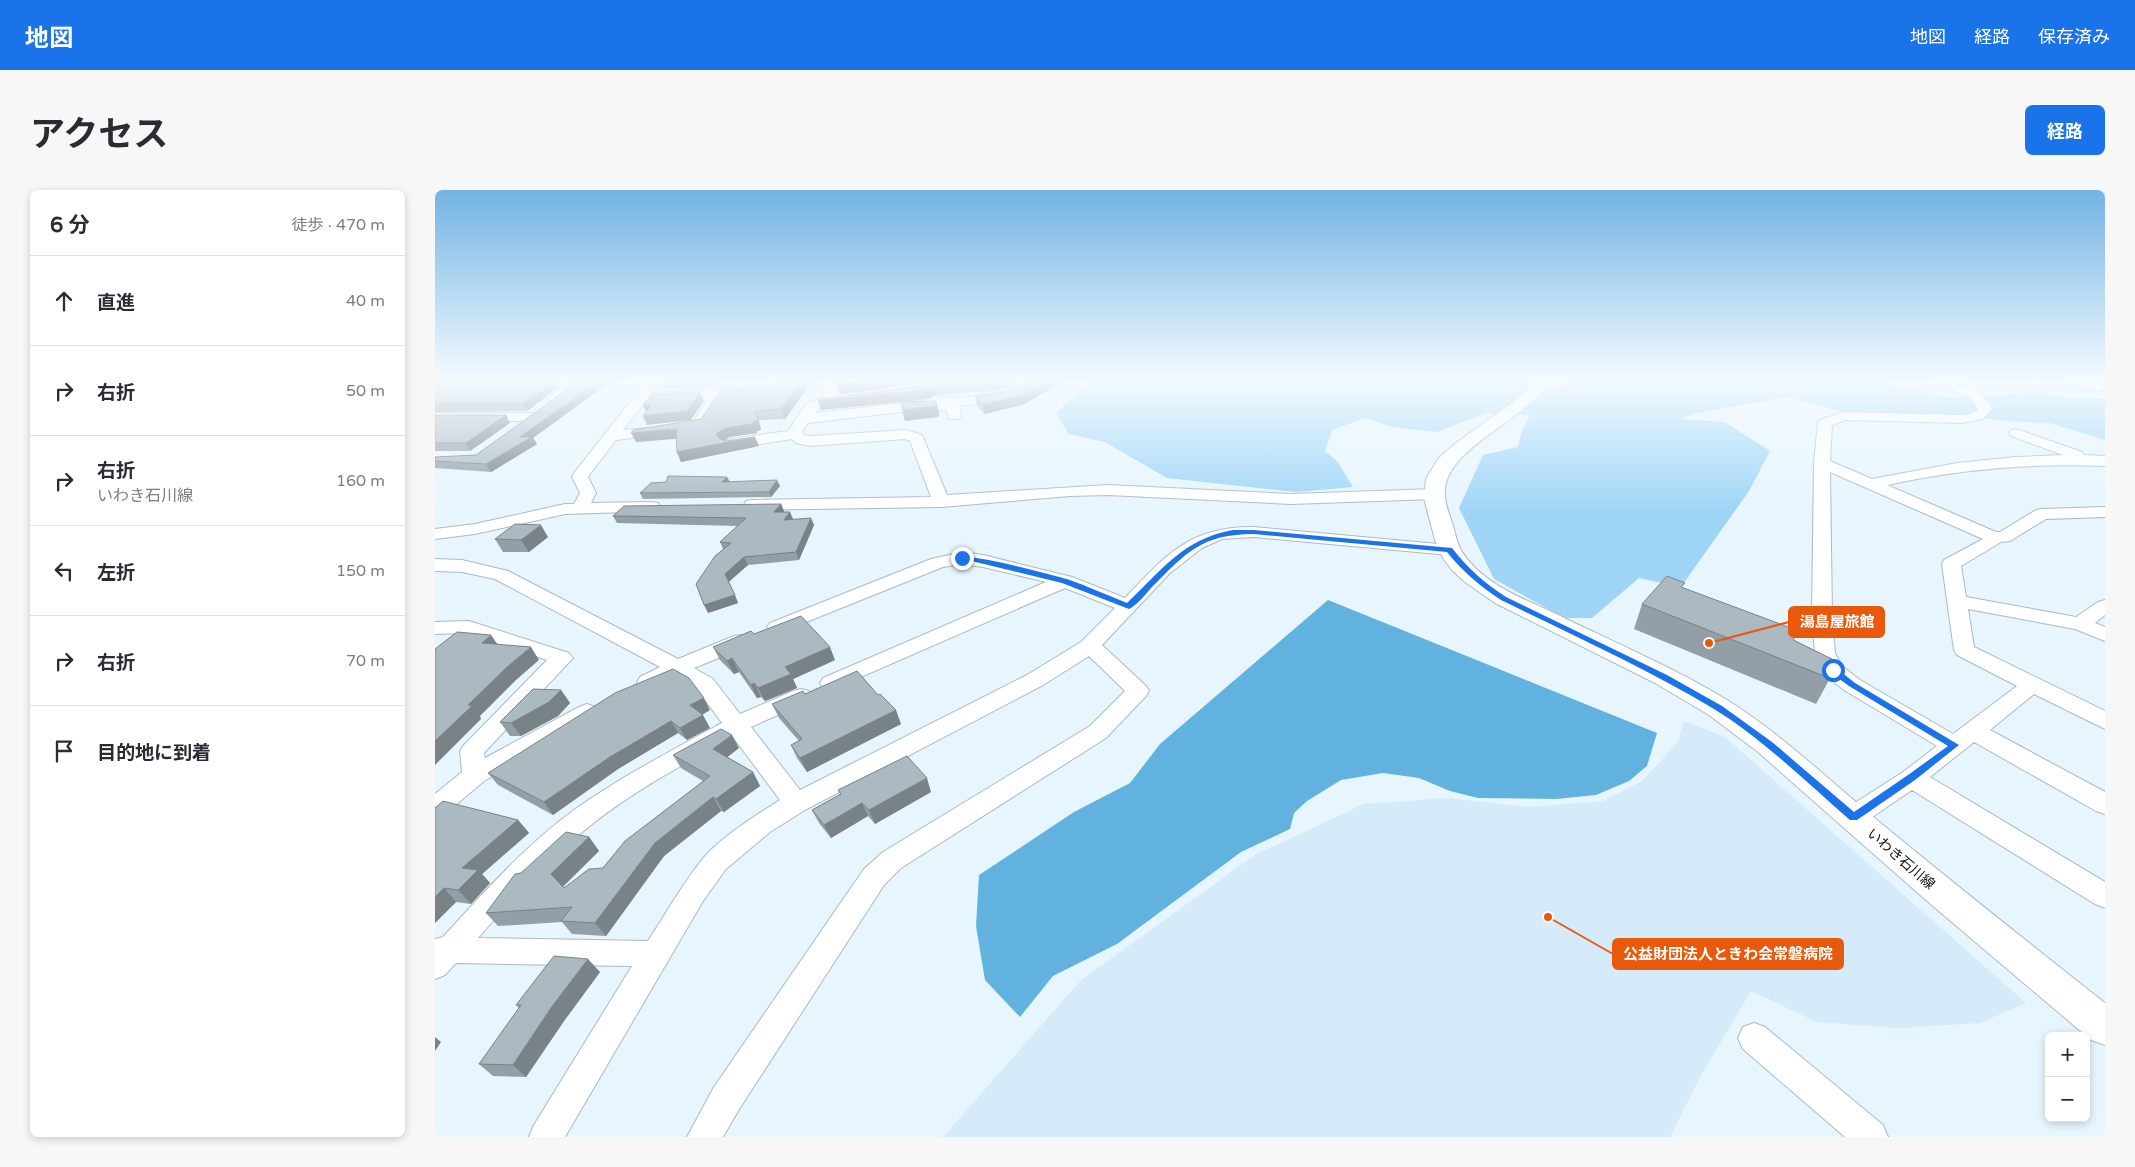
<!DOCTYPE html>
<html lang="ja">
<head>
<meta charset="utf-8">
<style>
	body { margin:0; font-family:"Varela Round","Noto Sans JP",sans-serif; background:#f7f7f7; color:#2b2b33 }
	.controls { position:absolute; right:15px; bottom:15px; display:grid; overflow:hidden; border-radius:8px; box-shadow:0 2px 8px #0003 }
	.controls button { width:45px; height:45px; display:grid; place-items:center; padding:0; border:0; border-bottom:1px solid #e1e1e2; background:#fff; color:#2b2b33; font:25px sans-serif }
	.stop { position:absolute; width:15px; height:15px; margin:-11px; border:4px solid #1a73e8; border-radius:50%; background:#fff }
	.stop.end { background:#1a73e8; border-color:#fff; box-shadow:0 1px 5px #0008 }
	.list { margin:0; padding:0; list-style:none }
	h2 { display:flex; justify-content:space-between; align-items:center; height:65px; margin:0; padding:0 20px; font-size:21px }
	h2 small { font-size:16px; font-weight:400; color:#7c7c81 }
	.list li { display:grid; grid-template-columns:32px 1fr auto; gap:15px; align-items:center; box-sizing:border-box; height:90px; padding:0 20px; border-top:1px solid #e1e1e2 }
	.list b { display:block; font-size:19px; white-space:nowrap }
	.list p { margin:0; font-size:16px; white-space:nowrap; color:#7c7c81 }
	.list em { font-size:16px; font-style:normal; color:#7c7c81 }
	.icon { flex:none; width:28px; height:28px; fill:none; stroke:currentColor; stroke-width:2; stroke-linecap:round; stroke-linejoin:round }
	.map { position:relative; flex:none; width:1670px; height:947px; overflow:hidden; border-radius:8px }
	header { display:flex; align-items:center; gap:30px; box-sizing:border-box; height:70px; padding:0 25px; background:#1a73e8; color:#fff }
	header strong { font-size:24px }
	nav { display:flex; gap:28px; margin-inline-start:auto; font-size:18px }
	.intro { display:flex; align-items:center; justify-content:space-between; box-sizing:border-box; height:120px; padding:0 30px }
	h1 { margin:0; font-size:35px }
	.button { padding:12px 22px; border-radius:8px; background:#1a73e8; color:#fff; font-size:18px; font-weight:700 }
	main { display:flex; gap:30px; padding:0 30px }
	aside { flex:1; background:#fff; border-radius:8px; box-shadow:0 2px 8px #0003 }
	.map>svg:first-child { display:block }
	.built { fill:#d6ebf9 }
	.green { fill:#9ed5f7 }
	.water { fill:#62b2df }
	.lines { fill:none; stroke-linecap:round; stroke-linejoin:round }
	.minor-casing { stroke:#acb9c2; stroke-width:2 }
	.major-casing { stroke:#acb9c2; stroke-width:2 }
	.minor { fill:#fff; fill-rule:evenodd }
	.major { fill:#fff; fill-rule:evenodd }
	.wall { fill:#939fa6 }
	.shaded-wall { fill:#788287 }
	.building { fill:#abb9c1; stroke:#788287 }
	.route { fill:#1a73e8 }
	.labels { text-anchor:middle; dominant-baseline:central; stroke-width:4; stroke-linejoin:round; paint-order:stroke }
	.street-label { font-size:14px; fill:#0a0f12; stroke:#fff }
	.leader { fill:none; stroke:#e8590c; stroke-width:2 }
	.callout-dot { fill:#e8590c; stroke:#fff; stroke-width:2 }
	.callout { fill:#e8590c; stroke:#e8590c; stroke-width:2 }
	.callout-label { font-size:15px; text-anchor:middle; font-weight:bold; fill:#fff }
</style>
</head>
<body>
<header>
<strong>地図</strong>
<nav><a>地図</a><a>経路</a><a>保存済み</a></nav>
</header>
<div class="intro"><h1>アクセス</h1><a class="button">経路</a></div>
<main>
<aside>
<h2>6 分<small>徒歩 · 470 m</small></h2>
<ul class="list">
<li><svg class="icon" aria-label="ahead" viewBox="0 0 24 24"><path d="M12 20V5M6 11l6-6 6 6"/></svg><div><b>直進</b></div><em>40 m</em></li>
<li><svg class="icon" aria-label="right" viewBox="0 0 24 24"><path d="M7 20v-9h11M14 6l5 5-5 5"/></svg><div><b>右折</b></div><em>50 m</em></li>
<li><svg class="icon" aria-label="right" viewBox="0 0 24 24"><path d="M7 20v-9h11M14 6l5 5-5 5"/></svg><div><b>右折</b><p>いわき石川線</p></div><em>160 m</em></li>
<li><svg class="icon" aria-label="left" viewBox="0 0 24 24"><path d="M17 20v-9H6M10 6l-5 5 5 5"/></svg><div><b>左折</b></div><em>150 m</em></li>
<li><svg class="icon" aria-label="right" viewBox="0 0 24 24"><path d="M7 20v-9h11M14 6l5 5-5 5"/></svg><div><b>右折</b></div><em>70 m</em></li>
<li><svg class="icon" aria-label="arrive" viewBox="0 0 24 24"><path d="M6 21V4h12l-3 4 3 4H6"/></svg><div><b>目的地に到着</b></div></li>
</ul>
</aside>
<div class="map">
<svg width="1670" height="947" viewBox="0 0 1670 947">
	<rect width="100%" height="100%" fill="#e7f5fe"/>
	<path class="built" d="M1249 531 1290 547 1591 813 1545 833 1463 838 1382 832 1316 801 1264 889 1235 947H508L646 790 820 665 929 614 1013 608 1093 617 1168 611 1207 591 1242 553Z"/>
	<path class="green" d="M659 188H1411L1467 197 1516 208 1606 202 1633 208 1670 209V250L1615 233 1571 231 1515 224 1405 221 1352 207 1257 224 1246 229 1290 232 1335 261 1314 301 1246 397 1204 388 1157 428H1129L1059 389 1024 318 1048 265 1083 257 1087 241 1095 225 1051 223 1002 242 957 237 930 228 897 240 890 261 902 271 918 297 861 302 732 288 670 252 634 244 621 223Z"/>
	<path class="water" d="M893 410 1222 543 1212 576 1194 591 1161 605 1121 609 1043 608 1015 601 984 588 948 583 906 590 872 611 859 623 855 639 806 662 682 754 618 786 585 827 550 790 541 736 544 685 639 622 695 593 725 554Z"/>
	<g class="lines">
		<g class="minor-casing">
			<path id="minor" d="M88 188H147L149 191 125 212 120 213 113 209 129 195H93L88 194 86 191Z
				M205 188H219L214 203 280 200 285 201 289 206 268 238H258L256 235 273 209 210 212 188 240 226 237 231 238 233 241 231 244 181 250 155 284 153 287 161 303 156 313 217 312 223 313 225 317 223 321 130 324 40 344 0 349V339L40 334 130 314H139L145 303 137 287 139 283 199 207Z
				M390 188H404L403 205 412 204 419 208 417 211 390 216 379 223 488 211 481 188H495L500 206C526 211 558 205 582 195V188H595L597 192C596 194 595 198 593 199 584 209 538 215 524 216L526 226 524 229H514L511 220 489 219 373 233 367 241 370 246H375L471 240 487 245 512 305 673 295 856 304 999 299 1005 300 1007 304 1005 308 999 309 856 314 673 305 635 306 506 317 317 320 311 319 309 315 311 311 317 310 496 307 475 251 470 249 375 256 361 253 357 249 295 259 290 257 287 254 290 251 295 249 353 241 371 214 389 207Z
				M1123 188H1140L1129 196 1103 201 1096 197 1098 194Z
				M1498 188C1520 188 1547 196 1557 219L1548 229 1527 233 1411 230 1397 235 1395 271 1437 289 1522 273 1581 267 1628 265 1576 246 1574 243 1576 240 1581 239 1647 262 1649 265 1670 266V276C1596 273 1524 279 1452 295L1561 342H1565L1601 320 1607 319 1670 317V327L1611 329 1575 351 1566 352 1526 376 1531 407 1641 427 1663 412 1670 410V425L1660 433 1670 437V451L1640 439 1533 419 1539 457 1670 521V539L1599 504 1555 540 1670 602V624L1661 621 1539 552 1495 587 1670 692V718L1660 714 1477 600 1427 634 1418 637 1409 634 1405 627 1409 620 1468 582 1502 556 1409 500 1390 485 1380 463 1377 427 1379 273 1383 233 1385 230 1409 222 1527 225 1536 224 1543 219C1535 200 1510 202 1498 188ZM1395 282 1548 349 1509 370 1507 374 1519 460 1522 465 1582 496 1518 544 1425 490 1407 476 1400 463 1397 427Z
				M1629 188C1643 188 1655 192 1670 193V201L1645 199Z
				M0 223H96L101 224 103 227 101 230 96 231H0Z
				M819 337 1014 355 1020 356 1023 360 1020 364 1014 365 819 347 787 349 767 358 735 383 667 455 711 496 714 501 711 506 671 548 466 678 449 695 303 921 288 947H252L279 897 429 679 448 662 655 536 690 501 654 466 608 495 370 620 335 642 291 679 268 711 130 947H94L99 935 197 776 21 773 10 785 0 789V749L8 747C48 703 91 655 139 620 186 587 237 560 287 533L262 499 241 486C229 492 219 501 205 497L202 492 205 487 225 477 60 389 27 382 0 381V369L27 370 73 381 243 469 299 446 306 445 313 446 316 451 313 456 259 478 278 489 305 524 358 501 366 499 374 501 377 506 374 511 316 537 365 600 592 485 646 452 680 418 630 398 396 500 388 498 385 493 388 488 611 392 548 377 527 374 508 377 349 441 342 443 335 441 332 437 335 433 496 369 527 362 548 365 637 387 690 408C731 365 755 336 819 337ZM298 547 345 610C323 624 288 646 271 665 249 691 232 722 213 751L43 748C78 708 114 668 156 635 200 600 249 574 298 547Z
				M34 431 134 463 138 468 49 563 50 568 144 517 152 514 160 517 163 522 160 527 49 591 9 625 0 628V604L27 582 25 561 29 555 112 470 32 443 0 444V432Z
				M1319 833 1330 837 1448 935 1453 947H1410L1308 859 1303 848 1308 837Z"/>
		</g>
		<g class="major-casing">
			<path id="major" d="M1094 188H1110L1111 197C1086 232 1004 262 1010 307 1011 316 1014 324 1017 332 1020 341 1021 351 1026 360 1045 393 1089 409 1121 424 1178 452 1238 477 1292 510 1344 542 1395 591 1442 630 1517 692 1594 753 1670 813V855L1656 850 1492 711 1323 562 1274 525 1220 493 1060 413 1030 392 1017 380 1008 368 1000 350 989 308 991 289 1003 269 1017 256 1086 206 1095 196Z"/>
		</g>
		<use href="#minor" class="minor"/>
		<use href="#major" class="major"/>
	</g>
	<path class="wall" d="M281 188 276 198 230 199 227 191Z
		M350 188H380L350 229 324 230 326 240 322 241V243L294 247 290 251 324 256 246 272 242 262 241 249 201 252 266 229 350 193Z
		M402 188H521L518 189 521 191 538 188H581L580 194 557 201 501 205 493 209 386 220 383 211 487 196 490 194 489 193 405 204Z
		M630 189 590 214 550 224 542 216 540 206 563 203 584 196 592 191Z
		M0 190 124 197 92 221 0 222Z
		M0 225H71L75 233 35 261H0Z
		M98 248 102 254 56 282 0 278V267L41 265Z
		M292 287 294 292 345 296 336 307 208 309 205 303 231 292Z
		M346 314 349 322 358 329 379 335 364 370 313 375 294 392 303 413 273 423 288 359 285 352 303 336 182 333 178 326Z
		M113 347 94 362H68L60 349Z
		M1248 398 1359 450 1403 472 1381 514 1199 439 1207 414Z
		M319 444 400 470 358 489 362 498 330 511 326 507 322 508 304 482 299 484 285 470 278 457Z
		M126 500 135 513 123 526 86 546H75L65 532Z
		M370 504 466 534 372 582 362 568 356 555 364 551 344 528 337 514Z
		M275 520 267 525 275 538 252 550 243 543 183 579 118 625 63 595 53 583Z
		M304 558 292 567 318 582 325 596 289 622 286 621 229 666 171 746 137 744 127 732 63 736 51 723 86 683 154 647 164 661 128 697 129 698 168 678 268 591 246 578 238 565Z
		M403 600 496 602 440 634 433 626 396 648 384 633 377 620 405 604Z
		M0 618 83 630 94 643 47 684 55 693 36 714 21 712 0 733Z
		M165 782 129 831 91 887 58 886 44 874 84 818 81 815Z"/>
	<path class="shaded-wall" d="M168 188H181L98 248 102 254 56 282 51 274 85 247Z
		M273 188H281L276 198 272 190Z
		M370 188H380L350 229 346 219Z
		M452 188H488L489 193 405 204 402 195Z
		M566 188H581L580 194 557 201 555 192Z
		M615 188H632L590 214 550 224 548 215Z
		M121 190 124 197 92 221 88 214Z
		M499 196 501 205 493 209 386 220 383 211Z
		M265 202 269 211 256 230 212 235 208 226Z
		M501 211 504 222V227L470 231 467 220Z
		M208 215H216L213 225Z
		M320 221 326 240 322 241V243L294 247 286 253 320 247 324 256 246 272 242 262 281 244 290 238 318 232Z
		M71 225 75 233 35 261 31 253Z
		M241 239 245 248 201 252 196 243Z
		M292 287 295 292H287Z
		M342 290 345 296 336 307 334 302Z
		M346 314 349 321 342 329 339 322Z
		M355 322 358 329 349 330Z
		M376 328 379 335 364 370 361 362Z
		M106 335 113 347 94 362 86 350Z
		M309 367 313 375 293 392 290 384Z
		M300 405 303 413 273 423 269 415Z
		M56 445 65 458 47 453Z
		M96 457 104 470 81 490 45 526 46 529 0 575V551L33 515 72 477Z
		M395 457 400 470 358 489 362 498 330 511 323 498 350 477Z
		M297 468 304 482 299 484 292 471Z
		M1403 472 1390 497 1381 514 1394 488Z
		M319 493 326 507 322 508 316 495Z
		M126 500 135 513 123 526 86 546 76 533Z
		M269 508 275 520 262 527 255 515Z
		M461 520 466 534 372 582 365 568Z
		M268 525 275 538 252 550 245 538Z
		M236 531 243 543 183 579 118 625 109 612 175 567Z
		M297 545 304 558 285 573 278 559Z
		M318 582 325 596 289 622 281 609Z
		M492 588 496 602 440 634 434 620Z
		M278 607 286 621 229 666 171 746 160 733 220 653Z
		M427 613 433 626 396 648 389 635Z
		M83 630 94 643 47 684 55 693 36 714 23 700 27 678Z
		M154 647 164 661 127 697 116 684Z
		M9 698 21 712 0 733V707Z
		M153 769 165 782 129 831 91 887 78 875 116 818Z
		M0 847 6 852 0 861Z"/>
	<path class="building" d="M143 188H168L85 247H97L51 274 0 271V267L41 265 130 201Z
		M229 188H273L272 190 227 191Z
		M350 188H370L346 219 320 221 323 231 318 232V234L290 238 281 244 285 249 291 251 320 247 242 262 241 239 196 243 198 240 266 229 286 200 350 193Z
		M402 188H452L402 195Z
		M493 188H517L521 191 538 188H566L555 192 499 196 491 200 383 211 387 209 487 196 496 191Z
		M594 188H615L588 205 548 215 540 206 563 203 584 196 592 191Z
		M0 190H121L88 214H0Z
		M265 202 252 221 208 226 216 215H208L217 204Z
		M501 211V216L467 220V212Z
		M0 225H71L31 253H0Z
		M233 286 292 287 287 292 342 290 334 302 205 303 216 293 231 292Z
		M346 314 339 322H355L349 330 376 328 361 362 309 367 290 384 300 405 269 415 261 394 280 366 296 353 285 352 311 328 178 326 189 316Z
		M80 334 106 335 86 350 60 349Z
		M1232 386 1250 393 1246 397 1364 441 1358 450 1403 472 1394 488 1207 414Z
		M366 426 395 457 350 477 356 484 323 498 319 493 316 495 297 468 292 471 278 457 316 441 319 444Z
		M22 442 56 445 47 453 96 457 72 477 33 515 37 516 0 551V459Z
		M238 479 254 488 269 508 255 515 268 525 245 538 236 531 175 567 109 612 53 583 180 503Z
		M422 481 443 505 445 504 461 520 365 568 356 555 367 549 337 514 368 501 370 504Z
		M98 499 126 500 114 512 76 533 65 532Z
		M286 539 297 545 278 559 318 582 281 609 278 607 220 653 160 733 126 731 137 717 51 723 80 684 86 683 131 642 154 647 116 684 129 698 154 679 168 678 190 651 275 586 238 565Z
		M472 566 492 588 434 620 427 613 389 635 377 620 406 604 403 600Z
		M8 611 83 630 27 678 43 680 23 700 9 698 0 707V618Z
		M119 766 153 769 116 818 78 875 44 874 86 815H81Z"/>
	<linearGradient id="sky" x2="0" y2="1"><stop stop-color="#72b3e4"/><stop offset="0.59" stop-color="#f4faff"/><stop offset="1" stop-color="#f4faff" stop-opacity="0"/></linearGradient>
	<rect width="1670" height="321" fill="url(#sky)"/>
	<path class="route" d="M798 340H819L1017 358C1033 379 1050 393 1071 407L1232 485 1287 516 1337 552 1419 622 1473 585 1513 556 1414 496 1395 482V478H1401L1420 493 1524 555 1480 590 1422 630H1415C1371 592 1328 549 1279 519 1211 478 1137 445 1066 410 1045 396 1028 382 1012 362L819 344C766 344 751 363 716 398 710 405 702 415 694 419L627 393 524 368C533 362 617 385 632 389 652 396 672 405 692 413 727 380 748 349 798 340Z"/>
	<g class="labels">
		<g class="street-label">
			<text transform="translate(1466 669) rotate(41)">いわき石川線</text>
		</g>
	</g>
	<path class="leader" d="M1274 453L1354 432M1113 727L1178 764"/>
	<g class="callout-dot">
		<circle cx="1274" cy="453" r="5"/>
		<circle cx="1113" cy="727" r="5"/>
	</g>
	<g class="callout">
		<rect x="1354" y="417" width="95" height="30" rx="5"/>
		<rect x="1178" y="749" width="230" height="30" rx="5"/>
	</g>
	<g class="callout-label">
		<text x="1402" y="437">湯島屋旅館</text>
		<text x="1293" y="769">公益財団法人ときわ会常磐病院</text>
	</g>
</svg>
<div class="controls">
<button>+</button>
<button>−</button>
</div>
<div class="stop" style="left:1398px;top:480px"></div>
<div class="stop end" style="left:527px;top:368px"></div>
</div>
</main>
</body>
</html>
